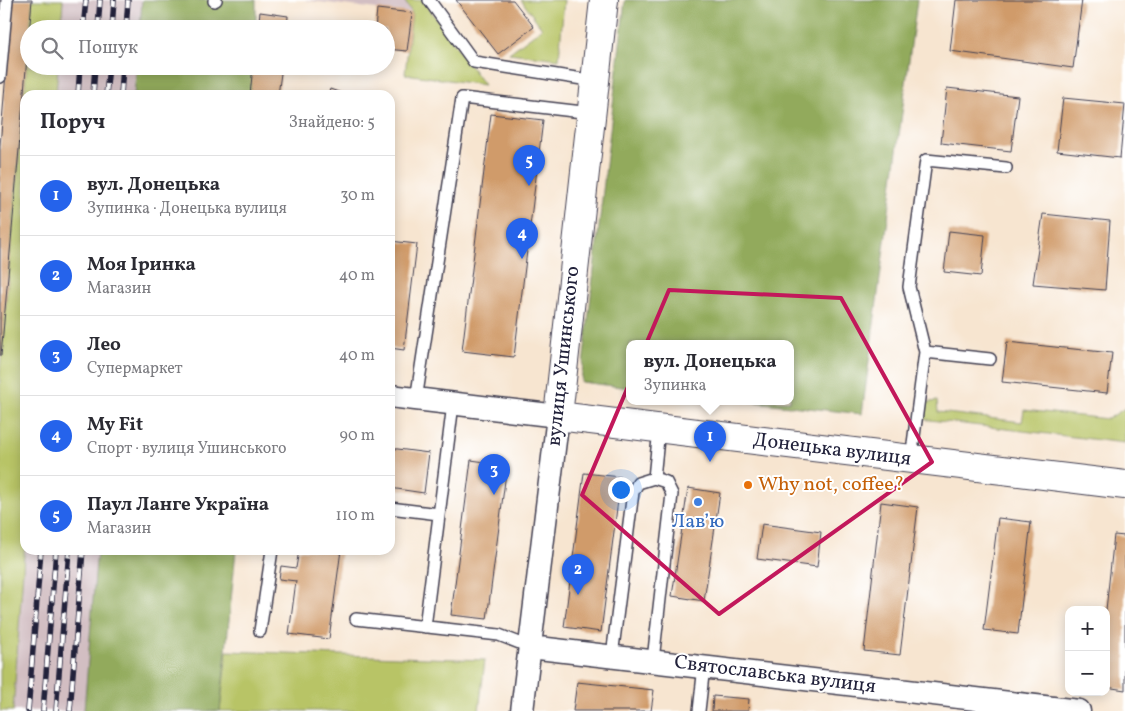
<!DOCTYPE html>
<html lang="uk">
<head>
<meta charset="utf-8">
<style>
	body { margin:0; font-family:Vollkorn,serif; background:#f2f2f3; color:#2b2b33 }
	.controls { position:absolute; right:15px; bottom:15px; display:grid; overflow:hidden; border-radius:10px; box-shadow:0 2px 12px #0003 }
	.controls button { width:45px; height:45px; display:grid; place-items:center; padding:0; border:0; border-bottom:1px solid #e1e1e2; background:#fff; color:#2b2b33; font:25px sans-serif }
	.you { position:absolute; left:620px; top:489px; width:18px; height:18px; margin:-12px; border:4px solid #fff; border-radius:50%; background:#1a73e8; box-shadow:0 0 0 8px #1a73e833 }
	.badge { display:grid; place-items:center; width:32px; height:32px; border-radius:50%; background:#2563eb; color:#fff; font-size:16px; font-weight:700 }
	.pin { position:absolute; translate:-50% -41px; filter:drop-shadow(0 1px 2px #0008) }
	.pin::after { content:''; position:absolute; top:26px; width:18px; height:15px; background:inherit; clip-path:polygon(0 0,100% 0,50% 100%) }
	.popup { position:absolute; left:626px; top:340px; width:168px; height:65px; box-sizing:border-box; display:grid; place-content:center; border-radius:10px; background:#fff; filter:drop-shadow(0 1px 4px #0005); font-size:16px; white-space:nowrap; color:#7c7c81 }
	.popup b { font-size:19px; color:#2b2b33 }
	.popup::after { content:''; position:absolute; left:50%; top:100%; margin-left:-10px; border:10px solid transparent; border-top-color:#fff }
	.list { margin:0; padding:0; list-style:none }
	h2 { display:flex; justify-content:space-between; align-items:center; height:65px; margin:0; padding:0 20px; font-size:21px }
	h2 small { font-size:16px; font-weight:400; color:#7c7c81 }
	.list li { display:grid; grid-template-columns:32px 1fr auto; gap:15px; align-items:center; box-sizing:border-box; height:80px; padding:0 20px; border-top:1px solid #e1e1e2 }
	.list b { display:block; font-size:19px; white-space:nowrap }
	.list p { margin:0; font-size:16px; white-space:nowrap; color:#7c7c81 }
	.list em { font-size:16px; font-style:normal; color:#7c7c81 }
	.icon { flex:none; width:28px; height:28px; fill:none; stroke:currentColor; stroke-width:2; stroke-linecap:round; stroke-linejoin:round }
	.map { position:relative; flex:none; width:1125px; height:711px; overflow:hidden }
	.search { position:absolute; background:#fff; box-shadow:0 2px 12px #0003; left:20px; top:20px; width:375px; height:55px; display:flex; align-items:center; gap:12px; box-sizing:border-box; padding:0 18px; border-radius:28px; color:#7c7c81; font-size:19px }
	.panel { position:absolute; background:#fff; box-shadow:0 2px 12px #0003; left:20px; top:90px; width:375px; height:465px; border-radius:15px }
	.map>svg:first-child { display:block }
	.industrial { fill:#d2bec2 }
	.green { fill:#b8c466; stroke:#6d7350 }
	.forest { fill:#92aa5b; stroke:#5a664b }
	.building { fill:#d09b6a }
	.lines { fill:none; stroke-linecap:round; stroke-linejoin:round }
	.lane-casing { stroke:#423f51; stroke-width:14 }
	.street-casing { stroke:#423f51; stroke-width:25 }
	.secondary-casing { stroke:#423f51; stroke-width:30 }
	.lane { stroke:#fff; stroke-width:11 }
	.street { stroke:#fff; stroke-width:22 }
	.secondary { stroke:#fff; stroke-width:28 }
	.rail-casing { stroke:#22223b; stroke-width:5.5 }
	.rail { stroke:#fff; stroke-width:4; stroke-dasharray:11; stroke-linecap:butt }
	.marked { fill:none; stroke:#c2185b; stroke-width:4; stroke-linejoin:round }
	.food-dot { fill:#e8710a; stroke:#fff; stroke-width:2 }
	.shop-dot { fill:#3f7fe0; stroke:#fff; stroke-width:2 }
	.labels { text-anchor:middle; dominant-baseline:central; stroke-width:4; stroke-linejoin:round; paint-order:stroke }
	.street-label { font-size:20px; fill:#22223b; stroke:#fff }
	.food-label { font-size:20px; fill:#c56008; stroke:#fff; text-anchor:start }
	.shop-label { font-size:20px; fill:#366cbe; stroke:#fff }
</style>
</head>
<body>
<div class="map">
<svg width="1125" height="711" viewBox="0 0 1125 711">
	<rect width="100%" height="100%" fill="#fff"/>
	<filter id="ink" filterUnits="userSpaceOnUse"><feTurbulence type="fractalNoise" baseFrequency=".02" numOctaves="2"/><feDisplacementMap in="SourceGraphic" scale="10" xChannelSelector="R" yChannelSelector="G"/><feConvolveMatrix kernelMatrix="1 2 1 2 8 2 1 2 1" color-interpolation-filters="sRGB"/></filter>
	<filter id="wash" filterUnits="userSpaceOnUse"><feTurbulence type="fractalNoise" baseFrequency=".0096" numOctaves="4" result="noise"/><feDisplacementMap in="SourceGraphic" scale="20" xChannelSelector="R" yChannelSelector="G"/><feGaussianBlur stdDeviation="1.12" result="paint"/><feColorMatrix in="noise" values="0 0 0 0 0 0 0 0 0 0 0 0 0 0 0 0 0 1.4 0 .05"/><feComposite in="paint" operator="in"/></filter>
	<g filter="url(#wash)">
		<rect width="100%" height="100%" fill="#f7e5d0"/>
		<path class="industrial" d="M63 0H142L140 29H61Z
			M303 0H404L412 13 377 9Z
			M58 66H137L134 95H56Z
			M25 543V550H97L84 711H13Z"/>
		<path class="green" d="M32 0H63L61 29H30Z
			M404 0H423L484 85 405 74 412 13Z
			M521 0H564L559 59 509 53 542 28Z
			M29 40V66H58L56 95H25V543L13 711H0V372Z
			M937 401 938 412 1022 422 1024 410 1108 419 1125 408V443L921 419 924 403Z
			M227 651 485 660 479 711H220Z"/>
		<path class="forest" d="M142 0H256V29H140Z
			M625 0H917L862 414 745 401H790V343H630V388L581 382Z
			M137 66H256V95H134Z
			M97 550H236L220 711H84Z"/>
		<g id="blocks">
			<path class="building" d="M12 0H32L1 356H0V146Z
				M456 0H513L534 27 498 54Z
				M956 0H1082L1073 68 950 51Z
				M377 9 412 13 407 51 386 49V29H375Z
				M260 12 288 16 287 29H258Z
				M253 66H282L278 95H250Z
				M947 88 1018 96 1011 151 941 143Z
				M330 89 347 95H328Z
				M1063 98 1125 104 1120 158 1057 151Z
				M491 114 543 120 514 357 462 351Z
				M1043 214 1110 221 1105 290 1033 284Z
				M949 231 985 235 981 276 944 272Z
				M390 241 417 244 404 350 390 348Z
				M1007 342 1112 353 1107 393 1002 382Z
				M390 448 429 453 424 493 390 488Z
				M471 460 507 465 487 619 451 615Z
				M584 473 621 477 601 632 564 627Z
				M688 488 720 493 704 601 672 596Z
				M881 502 918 507 900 655 864 651Z
				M998 518 1031 522 1018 634 984 630Z
				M762 524 821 532 817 567 757 559Z
				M1114 535 1125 536V690L1106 687V610Z
				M299 550H341L329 639 289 634 296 581 279 579 281 566 296 568Z
				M577 682 654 690 651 711H573Z
				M713 696 749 699 748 711H712Z"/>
		</g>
	</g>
	<g filter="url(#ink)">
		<use href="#blocks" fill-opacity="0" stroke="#423f51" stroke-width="1"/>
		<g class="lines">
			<g class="lane-casing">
				<path id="lane" d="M429 0 474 62 595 81
					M214 1 216 0
					M0 77 7 0
					M925 352 990 359
					M416 400 462 98 591 113
					M911 459 925 352 909 287 926 160 1006 168
					M390 508 439 514
					M356 619 499 635 530 647
					M425 627 453 404
					M260 631 272 550
					M612 656 633 492 638 483 654 478 659 429
					M653 660 672 494 666 482 654 478
					M699 711 704 666"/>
			</g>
			<g class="street-casing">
				<path id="street" d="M390 396 558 416 522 711
					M530 647 1079 711"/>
			</g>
			<g class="secondary-casing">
				<path id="secondary" d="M604 0 558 416 1125 485"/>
			</g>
			<use href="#lane" class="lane"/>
			<use href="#street" class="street"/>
			<use href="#secondary" class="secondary"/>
			<g class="rail-casing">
				<path id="rail" d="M83 29 86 0
					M98 29 100 0
					M112 29 114 0
					M126 29 128 0
					M78 95 80 66
					M93 95 95 66
					M106 95 109 66
					M121 95 123 66
					M28 711 41 550
					M43 711 56 550
					M56 711 69 550
					M70 711 83 550"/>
			</g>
			<use href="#rail" class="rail"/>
		</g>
	</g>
	<path class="marked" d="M669 290 841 298 932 462 719 614 582 495Z"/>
	<circle class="food-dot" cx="748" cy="485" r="5"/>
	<circle class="shop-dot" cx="698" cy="502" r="5"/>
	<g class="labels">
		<g class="street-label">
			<text transform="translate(564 356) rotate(-84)">вулиця Ушинського</text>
			<text transform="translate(832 450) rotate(7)">Донецька вулиця</text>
			<text transform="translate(775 675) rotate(7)">Святославська вулиця</text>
		</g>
		<g class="food-label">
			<text x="758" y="485">Why not, coffee?</text>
		</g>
		<g class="shop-label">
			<text x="698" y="522">Лав’ю</text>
		</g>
	</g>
</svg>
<div class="controls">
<button>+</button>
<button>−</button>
</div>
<div class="you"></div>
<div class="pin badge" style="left:710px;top:462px">1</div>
<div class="popup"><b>вул. Донецька</b>Зупинка</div>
<div class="pin badge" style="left:578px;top:595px">2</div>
<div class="pin badge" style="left:494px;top:495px">3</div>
<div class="pin badge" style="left:522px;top:259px">4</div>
<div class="pin badge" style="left:529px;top:186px">5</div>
<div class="search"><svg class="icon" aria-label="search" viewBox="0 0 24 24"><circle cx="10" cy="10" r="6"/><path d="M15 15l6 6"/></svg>Пошук</div>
<section class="panel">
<h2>Поруч<small>Знайдено: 5</small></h2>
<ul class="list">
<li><span class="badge">1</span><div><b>вул. Донецька</b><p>Зупинка · Донецька вулиця</p></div><em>30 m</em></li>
<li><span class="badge">2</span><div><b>Моя Іринка</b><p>Магазин</p></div><em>40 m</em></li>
<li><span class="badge">3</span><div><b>Лео</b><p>Супермаркет</p></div><em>40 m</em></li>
<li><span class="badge">4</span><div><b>My Fit</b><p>Спорт · вулиця Ушинського</p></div><em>90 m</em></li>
<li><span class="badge">5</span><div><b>Паул Ланге Україна</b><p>Магазин</p></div><em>110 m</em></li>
</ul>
</section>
</div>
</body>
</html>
